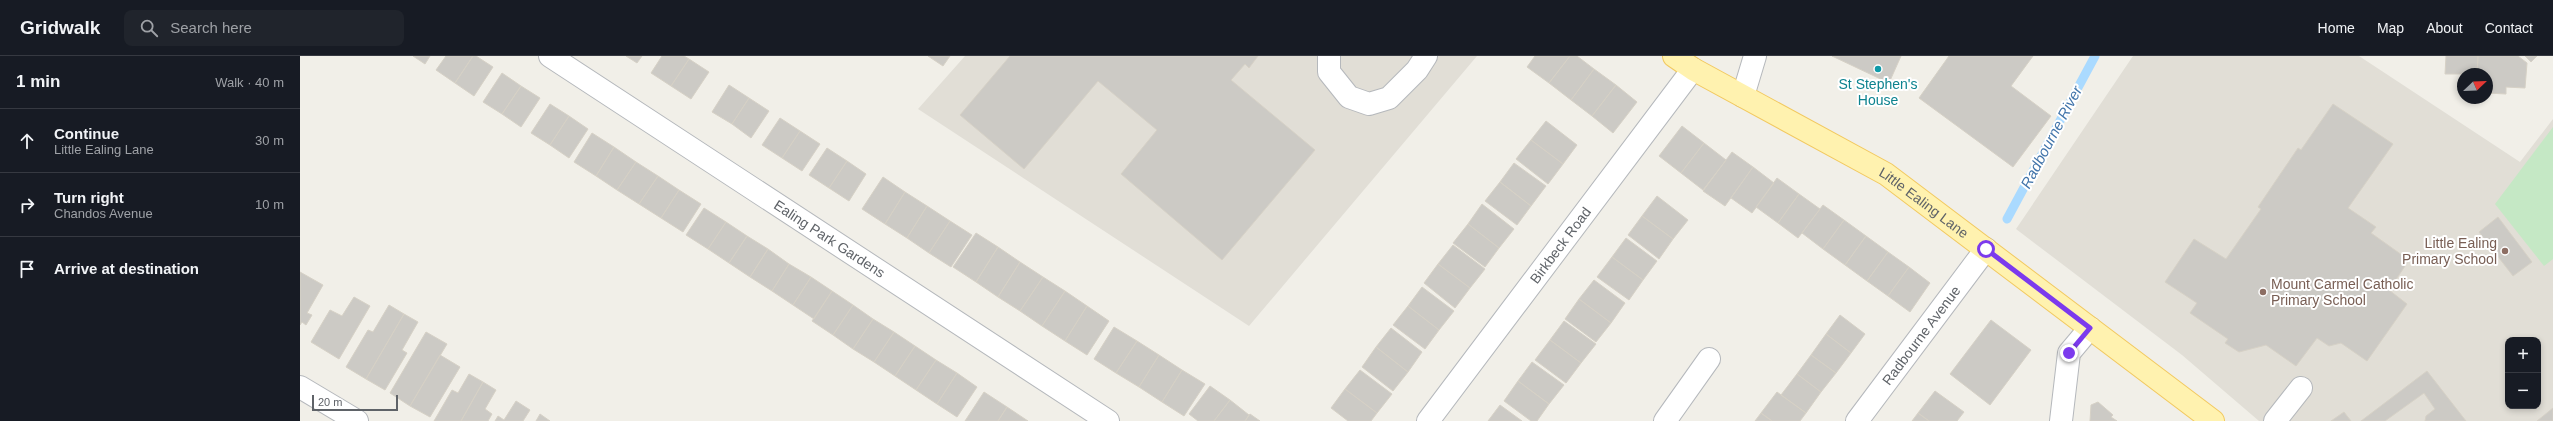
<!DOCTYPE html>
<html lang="en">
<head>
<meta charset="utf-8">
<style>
	body { margin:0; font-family:Arial,sans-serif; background:#20242c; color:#f1f3f6 }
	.controls { position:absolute; right:12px; bottom:12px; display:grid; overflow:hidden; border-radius:8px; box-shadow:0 2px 6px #0003 }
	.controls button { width:36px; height:36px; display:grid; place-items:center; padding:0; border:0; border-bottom:1px solid #363941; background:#171b24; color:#f1f3f6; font:20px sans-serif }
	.compass { position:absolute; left:2157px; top:12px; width:36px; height:36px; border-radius:50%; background:#171b24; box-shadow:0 2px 6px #0003; rotate:67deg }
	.scale { position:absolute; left:12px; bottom:10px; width:86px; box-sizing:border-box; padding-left:4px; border:2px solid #5f6368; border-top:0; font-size:11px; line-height:14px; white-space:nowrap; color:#5f6368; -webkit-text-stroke:3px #fff; paint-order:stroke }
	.stop { position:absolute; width:12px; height:12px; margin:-9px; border:3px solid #7c3aed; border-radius:50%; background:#fff }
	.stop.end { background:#7c3aed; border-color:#fff; box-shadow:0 1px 4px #0008 }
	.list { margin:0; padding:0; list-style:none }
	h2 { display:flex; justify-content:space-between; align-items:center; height:52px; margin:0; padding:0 16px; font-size:17px }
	h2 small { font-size:13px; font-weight:400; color:#9ea1a6 }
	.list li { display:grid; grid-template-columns:26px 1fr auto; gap:12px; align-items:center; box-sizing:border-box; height:64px; padding:0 16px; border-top:1px solid #363941 }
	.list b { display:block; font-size:15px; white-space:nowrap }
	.list p { margin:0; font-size:13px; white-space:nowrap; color:#9ea1a6 }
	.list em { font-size:13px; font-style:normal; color:#9ea1a6 }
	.icon { flex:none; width:22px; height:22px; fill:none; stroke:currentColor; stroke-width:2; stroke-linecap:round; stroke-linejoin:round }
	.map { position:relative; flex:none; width:2253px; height:365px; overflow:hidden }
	header { display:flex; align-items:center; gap:24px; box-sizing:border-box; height:56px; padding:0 20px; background:#171b24; border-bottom:1px solid #363941 }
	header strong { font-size:19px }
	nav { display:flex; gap:22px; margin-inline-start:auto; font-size:14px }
	.search { width:280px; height:36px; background:#20242c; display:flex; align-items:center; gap:10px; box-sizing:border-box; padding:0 14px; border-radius:8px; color:#9ea1a6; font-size:15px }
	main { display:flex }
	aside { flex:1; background:#171b24 }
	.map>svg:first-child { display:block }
	.education { fill:#e1ded6; fill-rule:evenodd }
	.green { fill:#c5e8c5 }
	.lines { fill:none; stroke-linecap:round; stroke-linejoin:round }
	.stream { stroke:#aadaff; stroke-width:9 }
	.building { fill:#cccac5; stroke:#d6d1c6 }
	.minor-casing { stroke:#b5b8bc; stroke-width:24 }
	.major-casing { stroke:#f2c960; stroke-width:24 }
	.minor { stroke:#fff; stroke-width:22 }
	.major { stroke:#fff2af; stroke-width:22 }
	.route { stroke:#7c3aed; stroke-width:5 }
	.culture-dot { fill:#0f9aa8; stroke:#fff; stroke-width:1.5 }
	.education-dot { fill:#8d6e63; stroke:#fff; stroke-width:1.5 }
	.labels { text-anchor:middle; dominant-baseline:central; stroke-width:4; stroke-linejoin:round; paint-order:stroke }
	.culture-label { font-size:14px; fill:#0d838f; stroke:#fff }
	.street-label { font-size:14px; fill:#5f6368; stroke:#fff }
	.education-label { font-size:14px; fill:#785e54; stroke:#fff; text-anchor:end }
	.water-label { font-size:15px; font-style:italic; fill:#4174aa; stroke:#fff }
</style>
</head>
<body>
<header>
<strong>Gridwalk</strong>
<div class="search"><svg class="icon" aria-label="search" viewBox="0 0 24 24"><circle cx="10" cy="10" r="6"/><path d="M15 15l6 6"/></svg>Search here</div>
<nav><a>Home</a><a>Map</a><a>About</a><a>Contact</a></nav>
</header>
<main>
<aside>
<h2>1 min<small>Walk · 40 m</small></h2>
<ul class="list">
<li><svg class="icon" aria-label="ahead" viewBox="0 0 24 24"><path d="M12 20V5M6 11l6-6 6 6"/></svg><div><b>Continue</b><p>Little Ealing Lane</p></div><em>30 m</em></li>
<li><svg class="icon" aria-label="right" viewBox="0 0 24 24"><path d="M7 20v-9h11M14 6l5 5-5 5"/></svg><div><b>Turn right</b><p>Chandos Avenue</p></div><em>10 m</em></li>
<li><svg class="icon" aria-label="arrive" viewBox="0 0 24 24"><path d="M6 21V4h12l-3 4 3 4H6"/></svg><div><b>Arrive at destination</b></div></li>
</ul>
</aside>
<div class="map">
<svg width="2253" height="365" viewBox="0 0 2253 365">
	<rect width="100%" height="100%" fill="#f1efe8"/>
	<path class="education" d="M665 0H1177L949 270 618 53Z
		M1833 0H2059L2220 106 2253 63V365H1959L1882 299 1716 173ZM2208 284H2238V350H2208Z"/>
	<path class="green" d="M2253 71V203L2244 210 2195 148Z"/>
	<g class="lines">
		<path class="stream" d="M1707 163 1795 0"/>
	</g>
	<path class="building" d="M113 0H130L125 8Z
		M146 0H173L155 27 136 14Z
		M173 0H176L193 11 174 40 155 27Z
		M326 0H342L337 7Z
		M362 0H384L389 3 371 30 351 17Z
		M628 0H650L643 10Z
		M710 0H958L949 12 945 8 931 24 1015 94 922 204 821 118 857 74 798 25 724 113 660 59Z
		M1235 0H1270L1249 27 1227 11Z
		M1270 0H1277L1294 13 1271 44 1249 27Z
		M1532 0H1601L1589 27Z
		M1649 0H1733L1711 30 1751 60 1713 111 1619 42Z
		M2146 0H2178L2177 18H2145Z
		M2178 0H2218L2227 7 2225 32 2206 31V38L2187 37V18H2177Z
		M2225 0H2237L2231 6Z
		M389 3 409 16 391 43 371 30Z
		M1294 13 1316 29 1292 60 1271 44Z
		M202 17 221 30 202 58 183 46Z
		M429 29 449 42 432 68 412 56Z
		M1316 29 1337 46 1313 77 1292 60Z
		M221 30 240 42 221 71 202 58Z
		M449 42 469 55 451 82 432 68Z
		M250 48 269 60 250 89 231 77Z
		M2033 48 2093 88 2048 152 2076 171 2071 177 2109 204 2089 234 2107 248 2067 305 2041 287 2029 290 2017 282 1996 310 1966 289 1939 296 1925 287 1928 283 1890 257 1897 247 1865 226 1894 183 1926 203 1961 153 1958 151 1998 92 2001 94Z
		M269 60 288 73 269 102 250 89Z
		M480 62 500 75 482 102 462 89Z
		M1246 65 1277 89 1263 108 1231 84Z
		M1382 70 1404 87 1381 117 1359 100Z
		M500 75 520 88 502 115 482 102Z
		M292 77 314 91 296 120 274 106Z
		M1231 84 1263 108 1248 128 1216 103Z
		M1404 87 1426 104 1403 134 1381 117Z
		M314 91 336 106 317 134 296 120Z
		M527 92 547 105 529 132 509 119Z
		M1432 96 1453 111 1425 150 1403 135Z
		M547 105 566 118 549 145 529 132Z
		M336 106 358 120 339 148 317 134Z
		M1214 107 1246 130 1231 150 1200 126Z
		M1453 111 1474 127 1452 157 1431 142Z
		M358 120 379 134 361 162 339 148Z
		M583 121 605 136 585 168 562 153Z
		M1477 122 1499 138 1478 167 1456 151Z
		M1200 126 1231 150 1217 169 1185 145Z
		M379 134 401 148 383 176 361 162Z
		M605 136 627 150 607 182 585 168Z
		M1499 138 1520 153 1498 182 1478 167Z
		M1357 140 1388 164 1373 183 1342 160Z
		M1182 148 1214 173 1199 192 1168 168Z
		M1523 149 1544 164 1523 193 1502 177Z
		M627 150 650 165 629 197 607 182Z
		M404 152 426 166 408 193 386 179Z
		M1342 160 1373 183 1359 203 1328 179Z
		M2198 161 2232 206 2213 220 2179 176Z
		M1544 164 1566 180 1545 209 1523 193Z
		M650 165 672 179 651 211 629 197Z
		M426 166 447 180 429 207 408 193Z
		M1168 168 1199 192 1185 211 1153 187Z
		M676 177 698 191 676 226 653 211Z
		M447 180 468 193 450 221 429 207Z
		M1566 180 1588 196 1567 225 1545 209Z
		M1326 182 1357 205 1343 224 1312 201Z
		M1153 189 1185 213 1170 232 1138 208Z
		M698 191 720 206 698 241 676 226Z
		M468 193 489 208 472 235 450 221Z
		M1588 196 1609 211 1588 240 1567 225Z
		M1312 201 1343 224 1329 244 1297 221Z
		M720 206 743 221 720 255 698 241Z
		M489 208 511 221 493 249 472 235Z
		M1138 208 1170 232 1155 252 1124 227Z
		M1609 211 1630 227 1610 256 1588 240Z
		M0 216 23 229 7 257 12 259 6 269 2 266 0 269Z
		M511 221 532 235 514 263 493 249Z
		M743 221 765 235 742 270 720 255Z
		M1294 224 1325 247 1311 267 1279 243Z
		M1122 231 1154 255 1139 274 1108 250Z
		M532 235 553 249 533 279 512 265Z
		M765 235 787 250 765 285 742 270Z
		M54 241 70 250 39 303 11 286 30 254 42 260Z
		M1279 243 1311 267 1296 286 1265 263Z
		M89 249 104 258 66 323 46 311 68 274 73 276Z
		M553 249 573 263 553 293 533 279Z
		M787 250 809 265 787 299 765 285Z
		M1108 250 1139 274 1125 293 1093 269Z
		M104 258 118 266 102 294 107 297 85 334 66 323Z
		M1540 259 1565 278 1551 297 1526 278Z
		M573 263 594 276 574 306 553 293Z
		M1691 264 1731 294 1690 349 1650 318Z
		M1264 265 1296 288 1281 307 1250 284Z
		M814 271 837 285 816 317 794 303Z
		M1091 272 1122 296 1108 316 1076 291Z
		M126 276 147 288 110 350 90 337Z
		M594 276 615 290 595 320 574 306Z
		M1526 278 1551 297 1536 317 1511 299Z
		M1250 284 1281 307 1266 327 1235 304Z
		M837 285 859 299 839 331 816 317Z
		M615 290 636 304 616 334 595 320Z
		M1076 291 1108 316 1093 335 1062 311Z
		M140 299 160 311 130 361 110 350Z
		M859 299 882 314 862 346 839 331Z
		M1511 299 1536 317 1521 336 1497 318Z
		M636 304 657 317 637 348 616 334Z
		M1232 306 1264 329 1249 348 1218 325Z
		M882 314 905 328 884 360 862 346Z
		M1060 314 1092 338 1077 357 1045 333Z
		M2127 315 2166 365H2125L2126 360 2135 353 2124 337 2085 365H2061Z
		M657 317 677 331 657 361 637 348Z
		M169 318 183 326 161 365H134L152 334 158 337Z
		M1497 318 1521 336 1506 357 1481 339Z
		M1218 325 1249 348 1237 365H1231L1204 345Z
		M183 326 196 334 185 353 192 358 188 365H161Z
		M910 330 930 344 914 365H898L889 358Z
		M1045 333 1077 357 1071 365H1048L1031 352Z
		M1635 335 1664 356 1657 365H1629L1618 357Z
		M684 336 707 351 698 365H665Z
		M1477 336 1506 357 1500 365H1472L1461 357Z
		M930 344 949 359 945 365H914Z
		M216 345 230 354 223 365H195L198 360 204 364Z
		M1798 346 1813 359 1811 361 1817 365H1790L1791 349Z
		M1200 349 1222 365H1188Z
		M707 351 728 365H698Z
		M2253 352V365H2237Z
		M2044 356 2051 365H2031Z
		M1461 357 1472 365H1455Z
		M1618 357 1629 365H1612Z
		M240 358 250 365H236Z
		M950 358 960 365H945Z"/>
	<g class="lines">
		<g class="minor-casing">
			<g id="minor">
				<path id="s1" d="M250 0 808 365"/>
				<path d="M1029 0V16L1049 41 1069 48 1089 42 1117 14 1126 0"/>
				<path d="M1443 40 1455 0"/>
				<path d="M0 331 57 365"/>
				<path id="s2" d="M1128 365 1393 13"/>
				<path d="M1365 365 1409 303"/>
				<path id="s3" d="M1557 365 1686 193"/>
				<path d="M1761 365 1769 297 1790 272"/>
				<path d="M1975 365 2001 332"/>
			</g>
		</g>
		<g class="major-casing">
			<g id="major">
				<path id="s4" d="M1374 0 1393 13 1586 118 1913 365"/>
			</g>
		</g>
		<use href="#minor" class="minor"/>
		<use href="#major" class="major"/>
	</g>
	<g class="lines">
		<path class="route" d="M1686 193 1790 272 1769 297"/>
	</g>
	<circle class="culture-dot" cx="1578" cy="13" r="4"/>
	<g class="education-dot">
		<circle cx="2205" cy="195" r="4"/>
		<circle cx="1963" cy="236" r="4"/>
	</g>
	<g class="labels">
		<g class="culture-label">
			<text x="1578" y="28">St Stephen's<tspan x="1578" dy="16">House</tspan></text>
		</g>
		<g class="street-label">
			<text stroke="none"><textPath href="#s4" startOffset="290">Little Ealing Lane</textPath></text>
			<text stroke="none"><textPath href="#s1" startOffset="334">Ealing Park Gardens</textPath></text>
			<text stroke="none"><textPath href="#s2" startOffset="220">Birkbeck Road</textPath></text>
			<text stroke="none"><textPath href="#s3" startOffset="107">Radbourne Avenue</textPath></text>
		</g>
		<g class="education-label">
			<text x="2197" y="187">Little Ealing<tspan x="2197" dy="16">Primary School</tspan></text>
			<text x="1971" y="228" text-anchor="start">Mount Carmel Catholic<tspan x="1971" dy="16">Primary School</tspan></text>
		</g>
		<g class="water-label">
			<text transform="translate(1751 81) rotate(-62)">Radbourne River</text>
		</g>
	</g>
</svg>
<div class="controls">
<button>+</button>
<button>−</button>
</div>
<svg class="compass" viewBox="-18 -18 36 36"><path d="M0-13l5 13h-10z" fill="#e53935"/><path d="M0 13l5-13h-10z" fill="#9ea1a6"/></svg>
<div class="scale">20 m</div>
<div class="stop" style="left:1686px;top:193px"></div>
<div class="stop end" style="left:1769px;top:297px"></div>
</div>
</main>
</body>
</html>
